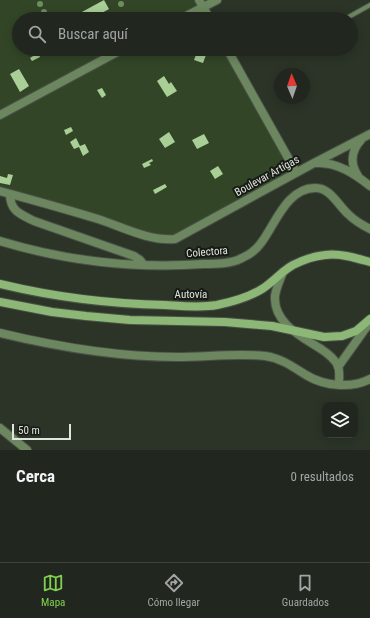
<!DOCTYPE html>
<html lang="es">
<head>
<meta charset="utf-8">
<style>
	body { margin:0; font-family:"Roboto Condensed",sans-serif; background:#2d332b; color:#f1f3f6 }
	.controls { position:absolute; right:12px; bottom:12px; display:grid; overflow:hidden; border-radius:8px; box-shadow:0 2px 10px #0003 }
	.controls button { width:36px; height:36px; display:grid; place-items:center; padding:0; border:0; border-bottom:1px solid #3e443c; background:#21271e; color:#f1f3f6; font:20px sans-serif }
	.compass { position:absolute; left:274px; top:68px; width:36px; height:36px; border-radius:50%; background:#21271e; box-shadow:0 2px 10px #0003; rotate:358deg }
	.scale { position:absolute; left:12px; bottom:10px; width:59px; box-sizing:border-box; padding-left:4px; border:2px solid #dfe5dd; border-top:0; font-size:11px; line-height:14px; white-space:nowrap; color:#dfe5dd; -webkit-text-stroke:3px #171b15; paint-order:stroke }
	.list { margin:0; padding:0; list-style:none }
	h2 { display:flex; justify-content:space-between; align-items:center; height:52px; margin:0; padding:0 16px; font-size:17px }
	h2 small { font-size:13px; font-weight:400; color:#a2a5a4 }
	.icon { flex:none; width:22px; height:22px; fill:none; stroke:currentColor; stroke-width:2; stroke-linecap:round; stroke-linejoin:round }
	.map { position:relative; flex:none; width:370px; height:450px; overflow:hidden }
	.search { position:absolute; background:#21271e; box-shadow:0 2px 10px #0003; left:12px; right:12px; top:12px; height:44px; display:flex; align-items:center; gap:10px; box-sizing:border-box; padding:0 14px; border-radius:22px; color:#a2a5a4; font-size:15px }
	.sheet { height:112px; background:#21271e }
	nav { display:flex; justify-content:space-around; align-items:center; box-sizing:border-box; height:56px; border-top:1px solid #3e443c; background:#21271e; font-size:11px; color:#a2a5a4 }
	nav a { display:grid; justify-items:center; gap:2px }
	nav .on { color:#81d050 }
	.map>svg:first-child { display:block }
	.green { fill:#324627 }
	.building { fill:#a9cf96 }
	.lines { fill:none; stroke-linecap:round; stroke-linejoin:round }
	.lane-casing { stroke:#495045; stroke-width:6 }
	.street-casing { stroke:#495045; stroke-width:10 }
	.secondary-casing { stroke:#495045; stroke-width:10 }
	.lane { stroke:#6c875f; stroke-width:4 }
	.street { stroke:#6c875f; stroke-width:8 }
	.secondary { stroke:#8cb776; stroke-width:8 }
	.tree { fill:#6d8d5c }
	.labels { text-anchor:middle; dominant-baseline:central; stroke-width:4; stroke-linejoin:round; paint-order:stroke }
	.street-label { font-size:11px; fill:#dfe5dd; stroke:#171b15 }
</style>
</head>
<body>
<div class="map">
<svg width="370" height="450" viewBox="0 0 370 450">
	<rect width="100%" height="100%" fill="#2c3428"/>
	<path class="green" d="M0 0H199L210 19H19V49H227L296 172 169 239 0 191Z"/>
	<path class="building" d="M104 0 109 9 91 19H69Z
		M197 52 206 55 203 63 194 60Z
		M38 53 40 57 32 61 30 58Z
		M19 69 29 86 20 92 10 74Z
		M164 76 169 84 171 82 177 91 167 97 157 81Z
		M102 88 106 95 102 98 97 90Z
		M71 127 73 131 66 135 64 130Z
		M169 132 175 142 165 148 159 139Z
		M204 134 209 143 197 149 192 140Z
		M76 138 80 146 85 144 89 152 83 156 79 147 74 149 70 142Z
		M152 159 153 161 149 163 151 165 144 168 142 164Z
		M218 166 223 174 215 179 210 171Z
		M8 174 13 175 10 185 0 183V176L7 178Z
		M165 184 167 187 155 194 153 190Z"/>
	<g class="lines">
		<g class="lane-casing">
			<path id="lane" d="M345 19 370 5"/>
		</g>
		<g class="street-casing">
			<path id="street" d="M199 0 210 19
				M180 19 217 0
				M227 49 296 172
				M0 115 123 49
				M317 163C337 162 355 174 370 186
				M358 176C350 164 351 151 361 140
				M0 191C33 200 66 209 98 219 123 227 148 241 175 239L314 163 370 134
				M10 194C10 211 20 214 34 221L134 256 140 260 144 265
				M0 241C66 261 135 269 204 264 216 264 231 264 242 258 249 255 256 250 261 243 275 225 287 187 316 188 330 188 338 205 348 214 354 220 362 225 370 229
				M283 272C280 280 276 288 275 296 273 323 302 337 321 349 327 353 335 359 338 366 340 371 339 380 339 385
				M0 333C58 347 117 357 177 357 206 357 236 353 265 356 281 358 293 367 306 375 324 386 351 389 370 379
				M338 367 370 322
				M0 428 27 450"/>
		</g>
		<g class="secondary-casing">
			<path id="secondary" d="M0 284C54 297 110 304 165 305 182 306 200 308 217 305 232 302 249 297 262 289 273 282 282 271 293 265 303 260 315 256 325 255 340 253 356 258 370 262
				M0 302 52 312 86 316 130 320 225 322 272 326 324 337 342 336 356 331 370 319"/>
		</g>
		<use href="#lane" class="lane"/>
		<use href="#street" class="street"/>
		<use href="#secondary" class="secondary"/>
	</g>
	<g class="tree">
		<circle cx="40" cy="4" r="3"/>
		<circle cx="121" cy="4" r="3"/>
		<circle cx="44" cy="12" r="3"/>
	</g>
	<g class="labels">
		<g class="street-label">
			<text transform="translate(267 176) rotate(-29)">Boulevar Artígas</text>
			<text transform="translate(207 252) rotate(-5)">Colectora</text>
			<text x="191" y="294">Autovía</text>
		</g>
	</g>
</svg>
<div class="controls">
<button><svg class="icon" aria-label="layers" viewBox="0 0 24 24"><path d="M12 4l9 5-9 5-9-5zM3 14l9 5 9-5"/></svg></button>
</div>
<svg class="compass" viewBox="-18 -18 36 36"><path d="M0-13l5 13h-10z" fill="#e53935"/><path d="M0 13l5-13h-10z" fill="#a2a5a4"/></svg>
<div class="scale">50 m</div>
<div class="search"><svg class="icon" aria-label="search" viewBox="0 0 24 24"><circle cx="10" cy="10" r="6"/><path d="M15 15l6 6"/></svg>Buscar aquí</div>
</div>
<section class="sheet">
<h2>Cerca<small>0 resultados</small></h2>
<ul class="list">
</ul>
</section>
<nav>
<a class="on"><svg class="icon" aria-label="map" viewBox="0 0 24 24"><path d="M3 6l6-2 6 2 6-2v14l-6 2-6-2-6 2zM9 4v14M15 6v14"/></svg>Mapa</a>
<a><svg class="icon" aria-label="directions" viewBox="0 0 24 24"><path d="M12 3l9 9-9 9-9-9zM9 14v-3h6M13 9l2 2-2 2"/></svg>Cómo llegar</a>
<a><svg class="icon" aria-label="saved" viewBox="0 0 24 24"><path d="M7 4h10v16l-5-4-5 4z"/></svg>Guardados</a>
</nav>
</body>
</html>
